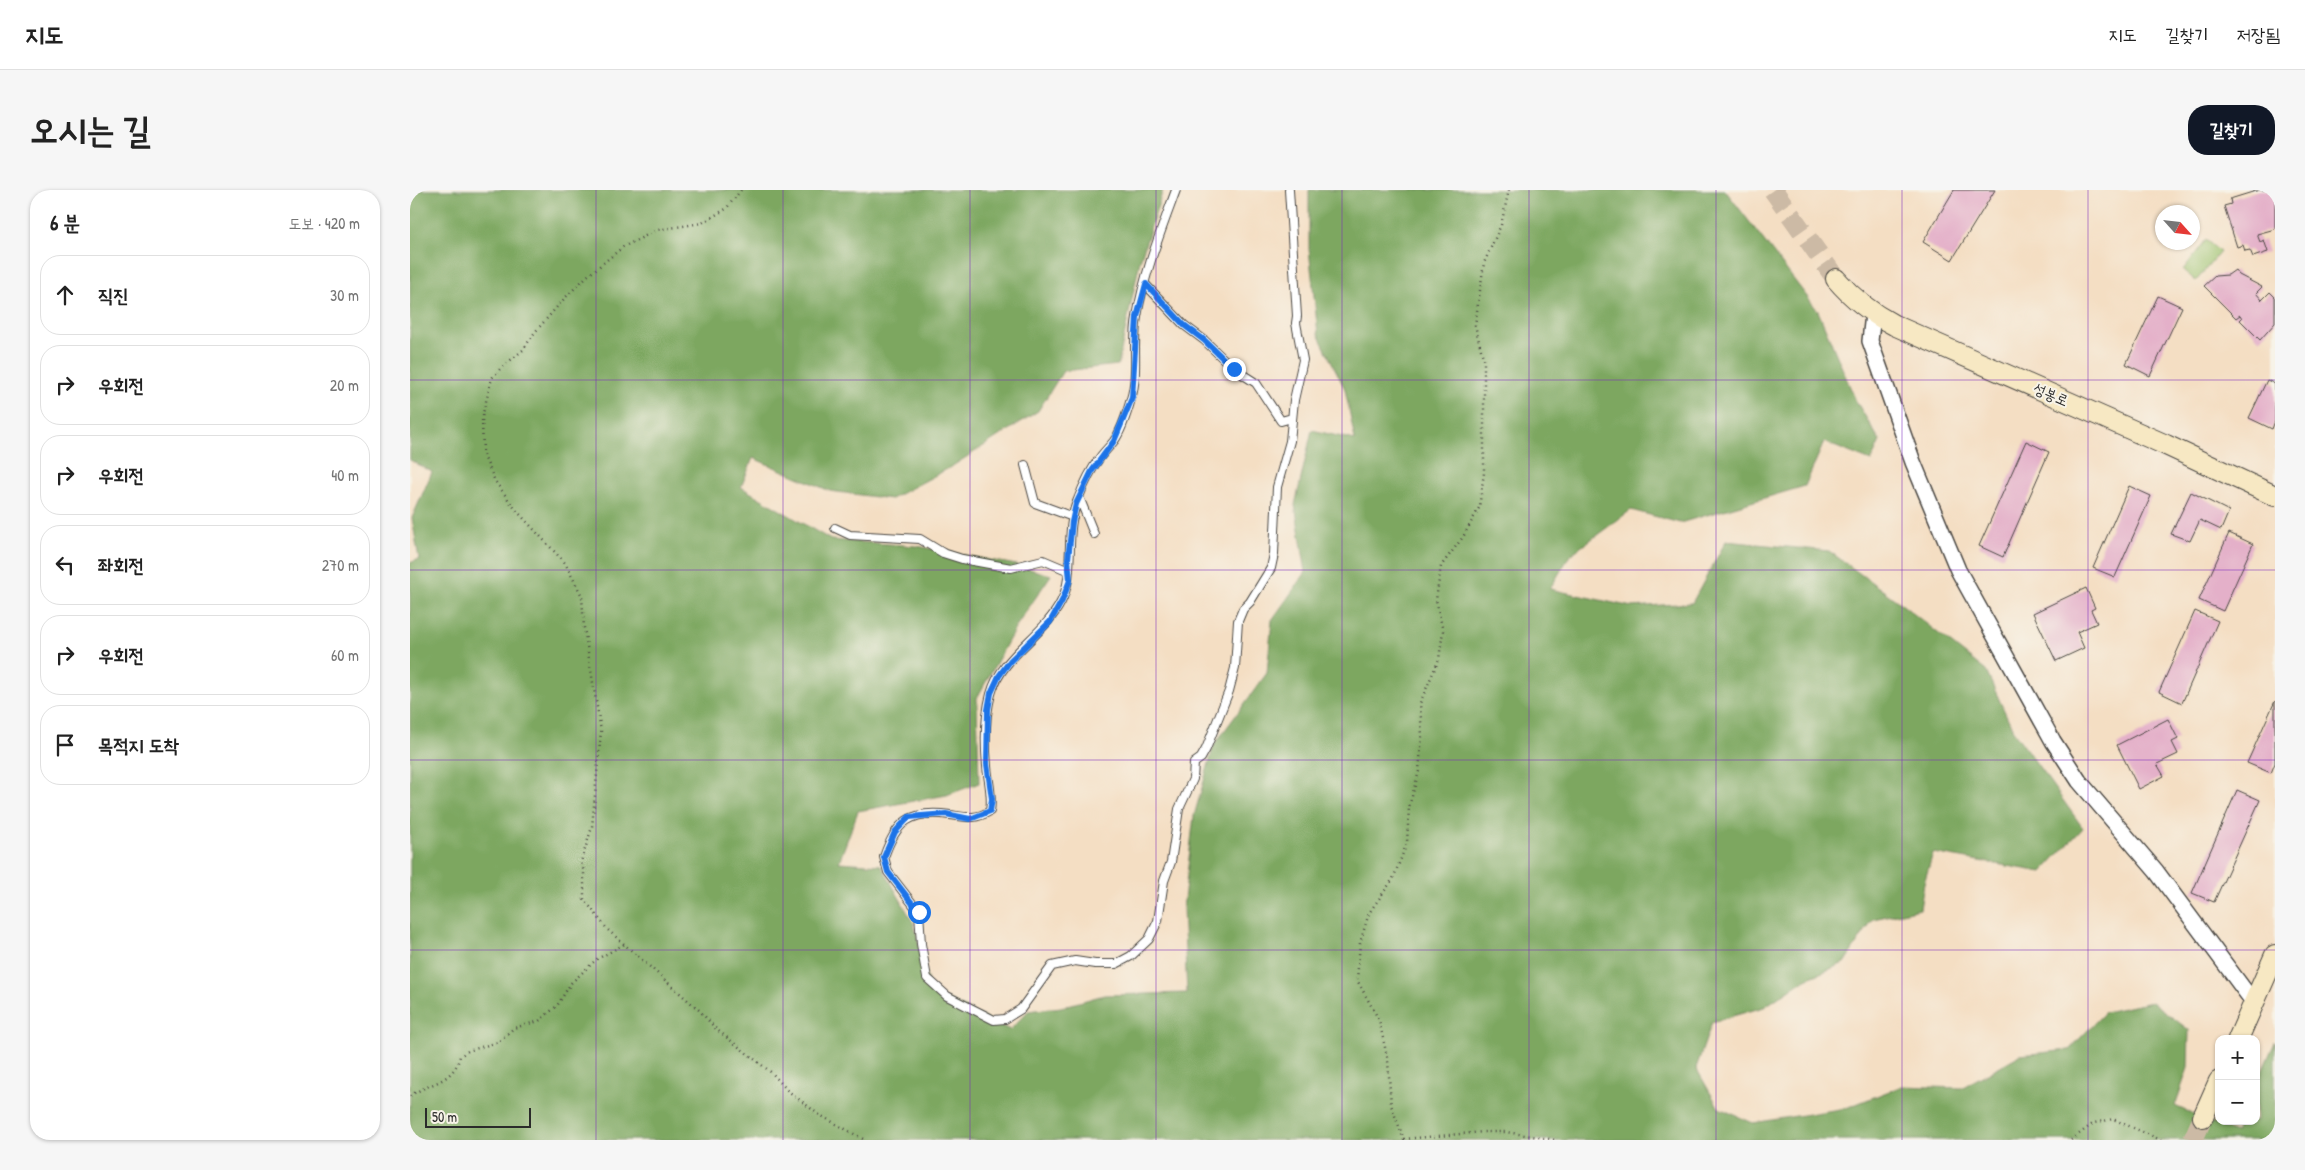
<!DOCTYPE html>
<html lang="ko">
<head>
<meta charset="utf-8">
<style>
	body { margin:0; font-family:"Patrick Hand","Poor Story",sans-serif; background:#f6f6f6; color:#222 }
	.controls { position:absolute; right:15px; bottom:15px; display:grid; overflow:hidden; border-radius:10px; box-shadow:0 1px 4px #0004 }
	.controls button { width:45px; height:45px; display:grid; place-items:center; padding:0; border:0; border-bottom:1px solid #e0e0e0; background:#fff; color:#222; font:25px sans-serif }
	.compass { position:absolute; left:1745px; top:15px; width:45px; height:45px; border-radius:50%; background:#fff; box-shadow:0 1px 4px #0004; rotate:117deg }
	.scale { position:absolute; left:15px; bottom:12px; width:106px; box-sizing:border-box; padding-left:5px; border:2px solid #2b2b2b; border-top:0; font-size:14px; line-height:18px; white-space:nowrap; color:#2b2b2b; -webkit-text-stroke:4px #f7f3e8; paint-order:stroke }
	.stop { position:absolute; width:15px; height:15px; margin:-11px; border:4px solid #1a73e8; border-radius:50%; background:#fff }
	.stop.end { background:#1a73e8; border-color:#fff; box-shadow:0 1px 5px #0008 }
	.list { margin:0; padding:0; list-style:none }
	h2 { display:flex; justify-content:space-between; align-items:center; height:65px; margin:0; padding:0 20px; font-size:21px }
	h2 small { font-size:16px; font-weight:400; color:#767676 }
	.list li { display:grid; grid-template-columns:32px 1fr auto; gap:15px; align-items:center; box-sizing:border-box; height:80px; margin:0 10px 10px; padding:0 10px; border:1px solid #e0e0e0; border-radius:20px }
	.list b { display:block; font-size:19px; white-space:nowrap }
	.list em { font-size:16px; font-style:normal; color:#767676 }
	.icon { flex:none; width:28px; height:28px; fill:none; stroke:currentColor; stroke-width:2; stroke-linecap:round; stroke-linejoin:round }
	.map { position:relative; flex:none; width:1865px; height:950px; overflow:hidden; border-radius:20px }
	header { display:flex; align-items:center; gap:30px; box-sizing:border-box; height:70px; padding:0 25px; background:#fff; border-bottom:1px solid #e0e0e0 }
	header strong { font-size:24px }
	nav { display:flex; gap:28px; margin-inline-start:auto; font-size:18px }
	.intro { display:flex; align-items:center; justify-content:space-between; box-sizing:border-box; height:120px; padding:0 30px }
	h1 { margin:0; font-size:35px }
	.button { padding:12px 22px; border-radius:20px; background:#111827; color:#fff; font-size:18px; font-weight:700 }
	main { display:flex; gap:30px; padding:0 30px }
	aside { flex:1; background:#fff; border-radius:20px; box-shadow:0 1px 4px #0004 }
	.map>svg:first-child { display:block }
	.green { fill:#9cc16c; stroke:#64764c }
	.forest { fill:#7da760; stroke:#546946 }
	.building { fill:#e4b0c9 }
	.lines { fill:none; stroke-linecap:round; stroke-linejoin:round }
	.secondary-tunnel { stroke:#ccbaa5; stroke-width:20; stroke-dasharray:20 10; stroke-linecap:butt }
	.lane-casing { stroke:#494642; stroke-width:10 }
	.street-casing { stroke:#494642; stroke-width:18 }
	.secondary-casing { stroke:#494642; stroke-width:22 }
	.path { stroke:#494642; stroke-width:2.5; stroke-dasharray:1 4; stroke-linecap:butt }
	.lane { stroke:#fff; stroke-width:8 }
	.street { stroke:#fff; stroke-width:15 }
	.secondary { stroke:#f7e8c3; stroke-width:20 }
	.route { stroke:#1a73e8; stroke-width:6 }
	.grid { fill:none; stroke:#7b2cbf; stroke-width:1; stroke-opacity:0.55 }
	.labels { text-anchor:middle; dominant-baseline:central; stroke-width:4; stroke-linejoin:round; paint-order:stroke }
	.street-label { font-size:15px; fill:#2b2b2b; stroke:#f7f3e8 }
</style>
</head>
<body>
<header>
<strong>지도</strong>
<nav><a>지도</a><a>길찾기</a><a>저장됨</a></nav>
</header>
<div class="intro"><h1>오시는 길</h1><a class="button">길찾기</a></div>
<main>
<aside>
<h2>6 분<small>도보 · 420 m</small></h2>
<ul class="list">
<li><svg class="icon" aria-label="ahead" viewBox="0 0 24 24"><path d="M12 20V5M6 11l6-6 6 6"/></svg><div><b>직진</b></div><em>30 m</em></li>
<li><svg class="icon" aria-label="right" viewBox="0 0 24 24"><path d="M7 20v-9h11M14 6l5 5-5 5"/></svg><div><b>우회전</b></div><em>20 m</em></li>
<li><svg class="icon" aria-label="right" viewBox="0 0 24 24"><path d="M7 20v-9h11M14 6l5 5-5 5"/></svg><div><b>우회전</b></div><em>40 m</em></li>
<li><svg class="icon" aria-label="left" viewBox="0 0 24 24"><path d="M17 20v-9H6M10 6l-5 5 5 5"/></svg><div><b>좌회전</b></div><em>270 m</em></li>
<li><svg class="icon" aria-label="right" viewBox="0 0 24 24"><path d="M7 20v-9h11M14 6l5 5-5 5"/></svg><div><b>우회전</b></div><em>60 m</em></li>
<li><svg class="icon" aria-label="arrive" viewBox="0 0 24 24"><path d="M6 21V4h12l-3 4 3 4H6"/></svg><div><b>목적지 도착</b></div></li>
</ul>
</aside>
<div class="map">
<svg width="1865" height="950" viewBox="0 0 1865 950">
	<rect width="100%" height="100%" fill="#f7f3e8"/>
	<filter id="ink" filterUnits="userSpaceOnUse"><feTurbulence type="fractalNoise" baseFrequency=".02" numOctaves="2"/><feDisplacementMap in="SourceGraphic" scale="10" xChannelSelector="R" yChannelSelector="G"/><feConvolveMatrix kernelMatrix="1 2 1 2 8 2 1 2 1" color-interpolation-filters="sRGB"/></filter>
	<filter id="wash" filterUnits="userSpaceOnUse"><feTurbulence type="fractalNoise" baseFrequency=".0096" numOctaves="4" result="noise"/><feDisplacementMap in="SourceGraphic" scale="20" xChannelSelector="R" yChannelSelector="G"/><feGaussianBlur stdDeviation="1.12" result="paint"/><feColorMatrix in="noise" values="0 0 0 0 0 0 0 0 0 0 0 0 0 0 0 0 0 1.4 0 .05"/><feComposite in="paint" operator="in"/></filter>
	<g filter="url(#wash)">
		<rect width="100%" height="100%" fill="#f4dec3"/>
		<path class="green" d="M1796 50 1810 62 1786 91 1773 80Z"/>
		<path class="forest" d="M0 0H753L730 71 708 175 653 181 628 221 541 277 481 309 420 301 343 268 331 297 421 350 507 356 606 375 641 385 607 435 567 508 569 593 537 605 448 621 429 672 471 675 504 734 520 801 600 840 618 821 651 817 694 805 777 803 773 718 784 626 804 555 857 483 862 430 896 382 885 315 902 240 945 250 935 199 908 144 899 59V0H1315L1408 121 1446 211 1470 251 1461 271 1414 252 1395 296 1270 333 1221 320 1160 365 1140 399 1222 417 1282 413 1316 351 1419 361 1490 413 1576 481 1604 542 1673 638 1632 682 1523 663 1514 693 1510 719 1463 729 1434 773 1394 790 1354 817 1302 832 1286 878 1309 918 1343 933 1436 918 1492 896 1551 898 1610 865 1659 860 1695 822 1742 812 1779 840 1778 878 1765 916 1825 943 1830 931H1846V895L1865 852V950H0V373L9 369 2 328 22 282 0 270Z"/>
		<g id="blocks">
			<path class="building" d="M1544 0H1585L1542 70 1513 52Z
				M1849 0H1862L1863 4 1865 3V39L1847 44 1850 52 1854 50 1858 62 1843 67 1840 60 1835 61 1833 55 1827 57 1814 16 1821 14 1820 9Z
				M1825 80 1829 85 1852 97 1846 103 1852 110 1860 102 1865 107V133L1850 150 1830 130 1832 128 1830 125 1826 128 1794 96 1805 86 1818 85Z
				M1748 106 1772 117 1740 186 1716 174Z
				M1857 190 1865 194V231L1862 239 1839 228Z
				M1616 251 1639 262 1593 367 1569 356Z
				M1719 296 1741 306 1705 387 1683 378Z
				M1781 302 1819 321 1811 340 1790 330 1780 351 1761 344Z
				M1819 343 1843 354 1813 421 1789 410Z
				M1676 398 1685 418 1681 420 1687 433 1667 442 1674 458 1646 471 1623 423Z
				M1785 421 1808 431 1772 513 1749 502Z
				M1865 511V573L1861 583 1837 573Z
				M1758 529 1768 549 1762 552 1768 564 1747 574 1754 586 1729 599 1707 555Z
				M1827 600 1850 610 1804 712 1782 703Z"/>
		</g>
	</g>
	<g filter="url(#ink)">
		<use href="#blocks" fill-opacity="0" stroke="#494642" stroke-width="1"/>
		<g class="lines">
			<path class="secondary-tunnel" d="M1363 0 1426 89
				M1783 950 1793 927"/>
			<g class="lane-casing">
				<path id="lane" d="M766 0C751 41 734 83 727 127 722 153 729 183 721 209 717 223 712 240 704 251 700 256 695 261 691 266 681 279 673 296 667 312 654 344 666 383 651 412 634 446 591 466 581 504 575 526 575 554 577 576 578 591 583 605 580 621 565 630 556 627 540 625 500 619 486 632 474 667L478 682 509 722 511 754 517 788 537 806 584 830 595 829 611 819 642 776 665 771 685 774H706L721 766 739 749 748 731 754 691 761 672 769 619 783 589 784 573 791 568 796 559 819 501 825 478 828 431 833 419 840 412 861 378 864 364 867 297 880 251 884 210 893 170 886 133 887 126 879 0
					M735 94 774 135 794 150 824 179 846 193 871 231 882 228
					M615 275 625 313 663 327
					M669 307 684 344
					M425 338 440 345 510 349 533 363 552 369 601 378 633 370 659 381"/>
			</g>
			<g class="street-casing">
				<path id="street" d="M1463 124 1460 151 1503 272 1548 380 1643 551 1669 591 1746 681 1844 813"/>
			</g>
			<g class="secondary-casing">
				<path id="secondary" d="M1426 89C1443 109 1461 123 1484 135L1756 255 1865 306
					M1828 849 1865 765
					M1793 927 1809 891"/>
			</g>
			<path class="path" d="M331 0 316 19 292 33 247 40 213 57 176 87 154 109 125 142 113 160 91 178 82 188 72 227 73 264 85 291 106 320 155 373 172 406 174 438 191 541 182 637 171 672 174 682V709L198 740 289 820 306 839 362 883 377 900 408 924 455 950
				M0 906C19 892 43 894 50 866L58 861 88 852 104 838 129 831 147 816 161 793 187 769 215 754
				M994 949 1073 942H1096L1147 950
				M994 950 981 915 978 871 969 830 947 790 950 753 959 723 983 689 997 653 999 617 1009 581 1012 546 1010 513 1029 469 1033 441 1026 410 1031 376 1053 347 1069 318 1074 283V172L1065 135 1074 73 1091 35 1099 0
				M1661 950 1684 933 1703 929 1751 950"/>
			<use href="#lane" class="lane"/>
			<use href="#street" class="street"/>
			<use href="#secondary" class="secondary"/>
		</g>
	</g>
	<g class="lines" filter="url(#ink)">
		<path class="route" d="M509 722 478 682 474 667 485 642 499 627 536 624 560 629 580 621 582 609 577 574 578 520 581 503 589 486 600 471 640 432 652 411 660 390 658 369 662 332 666 314 682 281 704 251 722 208 727 127 736 94 774 135 794 150 824 179"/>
	</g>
	<path class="grid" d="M186 0V950M373 0V950M560 0V950M746 0V950M932 0V950M1119 0V950M1306 0V950M1492 0V950M1678 0V950M0 190H1865M0 380H1865M0 570H1865M0 760H1865"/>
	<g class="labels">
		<g class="street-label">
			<text transform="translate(1641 204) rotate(23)">성봉로</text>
		</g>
	</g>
</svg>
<div class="controls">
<button>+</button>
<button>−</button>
</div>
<svg class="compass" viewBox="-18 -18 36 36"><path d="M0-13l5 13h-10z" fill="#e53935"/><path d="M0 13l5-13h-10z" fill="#767676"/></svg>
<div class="scale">50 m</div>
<div class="stop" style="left:509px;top:722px"></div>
<div class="stop end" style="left:824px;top:179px"></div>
</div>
</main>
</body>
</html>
